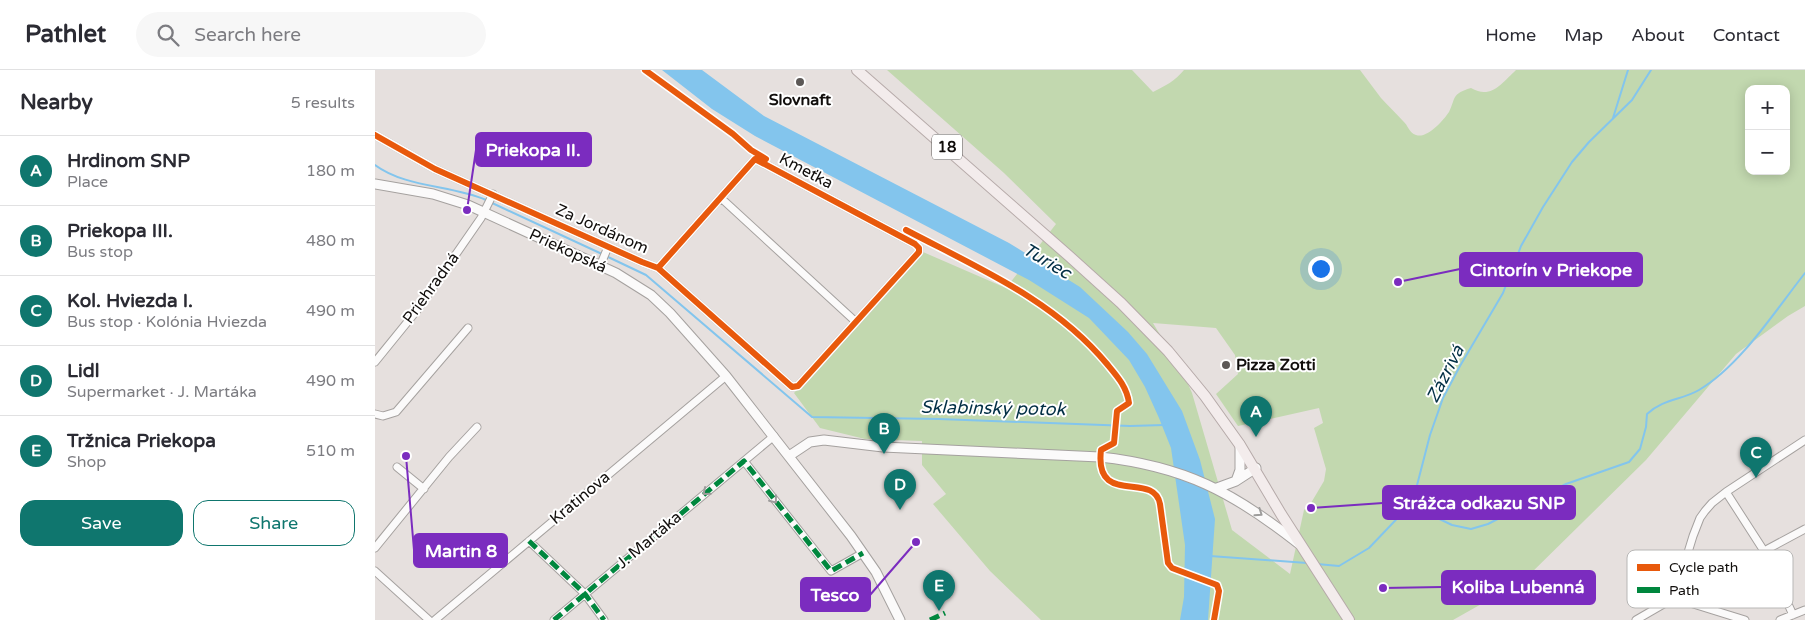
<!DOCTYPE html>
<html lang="en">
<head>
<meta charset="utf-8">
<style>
	body { margin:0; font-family:"Varela Round",sans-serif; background:#f7f7f7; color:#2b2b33 }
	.controls { position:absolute; right:15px; top:15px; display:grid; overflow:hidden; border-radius:10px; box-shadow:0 2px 12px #0003 }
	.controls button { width:45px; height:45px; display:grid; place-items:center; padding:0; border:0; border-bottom:1px solid #e1e1e2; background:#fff; color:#2b2b33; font:25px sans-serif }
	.you { position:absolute; left:945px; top:198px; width:18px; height:18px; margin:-12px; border:4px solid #fff; border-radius:50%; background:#1a73e8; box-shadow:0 0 0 8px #1a73e833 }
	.badge { display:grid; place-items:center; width:32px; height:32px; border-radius:50%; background:#0f766e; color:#fff; font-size:16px; font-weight:700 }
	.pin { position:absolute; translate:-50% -41px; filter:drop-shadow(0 1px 2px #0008) }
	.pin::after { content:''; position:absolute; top:26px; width:18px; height:15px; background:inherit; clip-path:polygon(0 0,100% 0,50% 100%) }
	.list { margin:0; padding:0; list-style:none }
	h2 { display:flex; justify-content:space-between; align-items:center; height:65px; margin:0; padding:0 20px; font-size:21px }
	h2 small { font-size:16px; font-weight:400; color:#7c7c81 }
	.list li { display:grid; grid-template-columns:32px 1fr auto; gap:15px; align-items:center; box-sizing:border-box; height:70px; padding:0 20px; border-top:1px solid #e1e1e2 }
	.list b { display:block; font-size:19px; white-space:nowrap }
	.list p { margin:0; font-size:16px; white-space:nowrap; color:#7c7c81 }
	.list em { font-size:16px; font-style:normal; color:#7c7c81 }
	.actions { display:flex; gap:10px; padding:15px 20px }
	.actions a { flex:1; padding:11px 0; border:1px solid #0f766e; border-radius:15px; text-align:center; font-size:18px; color:#0f766e }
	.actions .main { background:#0f766e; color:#fff }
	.icon { flex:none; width:28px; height:28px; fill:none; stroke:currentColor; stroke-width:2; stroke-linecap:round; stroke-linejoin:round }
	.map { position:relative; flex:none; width:1430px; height:550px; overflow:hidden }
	header { display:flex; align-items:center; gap:30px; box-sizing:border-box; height:70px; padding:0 25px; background:#fff; border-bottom:1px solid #e1e1e2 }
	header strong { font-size:24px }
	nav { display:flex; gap:28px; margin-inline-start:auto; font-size:18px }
	.search { width:350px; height:45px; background:#f7f7f7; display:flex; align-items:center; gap:12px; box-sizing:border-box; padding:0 18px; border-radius:28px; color:#7c7c81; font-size:19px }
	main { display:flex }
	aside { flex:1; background:#fff }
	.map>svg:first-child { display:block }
	.green { fill:#c2d8af; fill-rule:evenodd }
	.water { fill:#83c5ed }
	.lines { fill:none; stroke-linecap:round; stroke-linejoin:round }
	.stream { stroke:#83c5ed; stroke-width:2 }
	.minor-casing { stroke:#a5a19f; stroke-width:9 }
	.tertiary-casing { stroke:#a5a19f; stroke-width:11 }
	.primary-casing { stroke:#b6aaa9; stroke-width:12 }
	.minor { stroke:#fbfafa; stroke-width:7 }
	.tertiary { stroke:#fbfafa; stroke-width:9 }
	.primary { stroke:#f3ecec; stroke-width:10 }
	.quiet { stroke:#00873e; stroke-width:5; stroke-dasharray:10 5; stroke-linecap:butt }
	.cycleway-casing { stroke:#fff; stroke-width:9 }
	.cycleway { stroke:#e8590c; stroke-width:6 }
	.oneway { stroke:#9d9c9b }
	.poi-dot { fill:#5c5856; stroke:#fff; stroke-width:2 }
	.labels { text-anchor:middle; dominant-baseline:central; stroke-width:4; stroke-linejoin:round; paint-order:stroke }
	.shield { fill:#fff; stroke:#585655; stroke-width:1 }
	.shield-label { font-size:15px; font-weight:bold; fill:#110e0c }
	.poi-label { font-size:16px; font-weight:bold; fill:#110e0c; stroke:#fff }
	.street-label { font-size:16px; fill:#110e0c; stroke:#fff }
	.water-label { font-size:18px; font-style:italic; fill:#022f45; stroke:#fff }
	.key { fill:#fff; stroke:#b8b7b6; stroke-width:1 }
	.key-label { font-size:14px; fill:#110e0c }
	.leader { fill:none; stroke:#7b2cbf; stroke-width:2 }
	.callout-dot { fill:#7b2cbf; stroke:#fff; stroke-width:2 }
	.callout { fill:#7b2cbf; stroke:#7b2cbf; stroke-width:2 }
	.callout-label { font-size:18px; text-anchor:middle; font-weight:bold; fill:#fff }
</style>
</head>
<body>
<header>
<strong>Pathlet</strong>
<div class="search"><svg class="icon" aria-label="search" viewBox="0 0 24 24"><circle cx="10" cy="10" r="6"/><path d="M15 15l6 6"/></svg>Search here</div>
<nav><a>Home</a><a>Map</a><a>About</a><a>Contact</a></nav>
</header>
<main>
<aside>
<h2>Nearby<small>5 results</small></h2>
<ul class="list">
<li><span class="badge">A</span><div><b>Hrdinom SNP</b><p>Place</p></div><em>180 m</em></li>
<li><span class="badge">B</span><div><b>Priekopa III.</b><p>Bus stop</p></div><em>480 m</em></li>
<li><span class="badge">C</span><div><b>Kol. Hviezda I.</b><p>Bus stop · Kolónia Hviezda</p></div><em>490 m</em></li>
<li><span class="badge">D</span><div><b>Lidl</b><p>Supermarket · J. Martáka</p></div><em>490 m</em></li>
<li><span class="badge">E</span><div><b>Tržnica Priekopa</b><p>Shop</p></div><em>510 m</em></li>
</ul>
<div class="actions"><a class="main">Save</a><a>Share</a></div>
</aside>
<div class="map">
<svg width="1430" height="550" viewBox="0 0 1430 550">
	<rect width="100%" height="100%" fill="#e6e0de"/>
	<path class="green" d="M512 0H757L778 22C790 16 800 11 809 0H985C992 9 999 19 1006 28 1013 36 1021 43 1028 51 1033 55 1034 63 1041 65 1052 69 1068 51 1074 42 1081 28 1076 24 1096 18 1116 30 1127 13 1141 0H1430V236L1413 246 1361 284 1271 390 1149 510 1078 550H666L615 501 558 434 571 424 547 395V371L490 369 445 358 419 323 548 182 631 218 681 154 629 103ZM1374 19H1411V101H1374ZM778 253 841 258 860 285 863 304 841 324 863 356 944 338 948 353 939 358 951 399 949 411 936 433 929 440 915 504 857 460 817 323 809 305Z"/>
	<path class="water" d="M287 0H327L389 46 634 173 705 217 753 262 772 284 807 341 825 390 840 449 833 550H805L809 527 810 475 796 378 784 348 770 317 754 290 714 248 654 210 380 66 337 39Z"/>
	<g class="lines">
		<path class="stream" d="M1238 48 1253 0
			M0 95C31 118 77 115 111 130
			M115 132 227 184
			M231 186 271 205 437 347 564 349 755 356 789 355
			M1035 435 1077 455 1096 459 1113 454 1191 414 1254 392 1265 379 1271 357 1272 344C1288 329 1307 330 1324 320 1365 296 1400 241 1430 203
			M835 486 932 493
			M942 494 964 496 994 478 1035 435 1040 423 1055 365 1068 328 1085 296 1128 223 1146 176 1168 137 1197 92 1214 72 1257 30 1276 0"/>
		<g class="minor-casing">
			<path id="minor" d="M0 65 60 99 267 192 283 198 417 317 423 316 544 182V178L540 174 380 89 283 198
				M346 128 481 252
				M225 196 233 177
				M0 292 43 239 106 148 118 124
				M0 344 8 346 21 342 93 258
				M369 391 456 501 488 483
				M22 397 49 419
				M1351 422 1389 481 1418 545
				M154 471 210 524 229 550
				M0 478 74 387 102 357
				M1389 481 1430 459
				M0 501 54 550
				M1299 528 1370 550
				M60 550 351 306
				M179 550 399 366
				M1261 550 1299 528 1318 466 1325 448 1330 441 1337 433 1351 422 1430 370
				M1405 550 1430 540"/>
		</g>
		<g class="tertiary-casing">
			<path id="tertiary" d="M0 114 58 124 93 135 241 203 276 225 295 243 351 306 476 466 501 502 525 550
				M414 386 435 372 449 370 508 377 725 387C809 396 858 422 924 474
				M861 411 865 400V375
				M842 418 861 411 881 398"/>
		</g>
		<g class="primary-casing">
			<path id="primary" d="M482 0 694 186 746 233 793 281 830 326 865 375 906 444 974 550"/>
		</g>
		<use href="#minor" class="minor"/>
		<use href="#tertiary" class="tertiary"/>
		<use href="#primary" class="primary"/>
		<path class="quiet" d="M154 471 210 524 229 550
			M179 550 369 391 456 501 488 483
			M555 550 570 543"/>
		<g class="cycleway-casing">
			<path id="cycleway" d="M270 0 358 64 376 80 391 89
				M0 65 60 99 267 192 283 198 417 317 423 316 544 182V178L540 174 380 89 283 198
				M531 160C603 198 679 230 732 294 742 306 752 317 754 333L742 341 739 373 726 380C719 438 779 400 785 434L793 493 797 498 842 515 844 521 839 550"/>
		</g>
		<use href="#cycleway" class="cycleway"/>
	</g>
	<defs><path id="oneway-chevron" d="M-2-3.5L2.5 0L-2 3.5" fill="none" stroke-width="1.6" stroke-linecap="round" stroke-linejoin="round" transform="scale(1.25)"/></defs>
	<g class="oneway">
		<use href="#oneway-chevron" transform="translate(331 422) rotate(140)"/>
		<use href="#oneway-chevron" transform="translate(399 430) rotate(52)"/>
		<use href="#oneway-chevron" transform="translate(884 443) rotate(35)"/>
	</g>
	<g class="poi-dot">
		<circle cx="425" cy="12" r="5"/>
		<circle cx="851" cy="295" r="5"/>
	</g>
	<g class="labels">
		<rect class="shield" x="557" y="64.5" width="30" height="25" rx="4"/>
		<g class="shield-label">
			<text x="572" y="77">18</text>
		</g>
		<g class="poi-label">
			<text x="425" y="30">Slovnaft</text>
			<text x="861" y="295" text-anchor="start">Pizza Zotti</text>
		</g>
		<g class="street-label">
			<text transform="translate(431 101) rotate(28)">Kmeťka</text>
			<text transform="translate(227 159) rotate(24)">Za Jordánom</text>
			<text transform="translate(193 181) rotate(25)">Priekopská</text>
			<text transform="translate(56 218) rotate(-54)">Priehradná</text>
			<text transform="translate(205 428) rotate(-40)">Kratinova</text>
			<text transform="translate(274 470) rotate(-40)">J. Martáka</text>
		</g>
		<g class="water-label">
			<text transform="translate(672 191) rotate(31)">Turiec</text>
			<text transform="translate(1070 304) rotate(-63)">Zázrivá</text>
			<text transform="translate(618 338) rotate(1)">Sklabinský potok</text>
		</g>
	</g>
	<rect x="1252" y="480" width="166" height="58" rx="8" class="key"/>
	<rect x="1262" y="494" width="23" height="7" fill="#e8590c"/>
	<rect x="1262" y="517" width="23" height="6" fill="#00873e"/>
	<g class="key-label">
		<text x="1294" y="502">Cycle path</text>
		<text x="1294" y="525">Path</text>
	</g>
	<path class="leader" d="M92 140L101 80M1023 212L1085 199M936 438L1008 433M31 386L39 480M1008 518L1067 517M541 472L495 525"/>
	<g class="callout-dot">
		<circle cx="92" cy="140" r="5"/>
		<circle cx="1023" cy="212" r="5"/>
		<circle cx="936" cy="438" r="5"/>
		<circle cx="31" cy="386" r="5"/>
		<circle cx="1008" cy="518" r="5"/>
		<circle cx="541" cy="472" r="5"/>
	</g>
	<g class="callout">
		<rect x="101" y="63" width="115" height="33" rx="5"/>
		<rect x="1085" y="183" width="182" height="33" rx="5"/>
		<rect x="1008" y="416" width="192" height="33" rx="5"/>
		<rect x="39" y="464" width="93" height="33" rx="5"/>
		<rect x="1067" y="501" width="153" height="33" rx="5"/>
		<rect x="426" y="508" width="69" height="33" rx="5"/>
	</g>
	<g class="callout-label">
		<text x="158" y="86">Priekopa II.</text>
		<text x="1176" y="206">Cintorín v Priekope</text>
		<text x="1104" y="439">Strážca odkazu SNP</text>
		<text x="86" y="487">Martin 8</text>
		<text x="1143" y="523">Koliba Lubenná</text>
		<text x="460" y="531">Tesco</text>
	</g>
</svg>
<div class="controls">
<button>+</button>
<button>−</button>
</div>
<div class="you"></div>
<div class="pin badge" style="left:881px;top:367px">A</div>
<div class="pin badge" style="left:509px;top:384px">B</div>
<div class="pin badge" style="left:1381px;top:408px">C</div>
<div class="pin badge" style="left:525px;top:440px">D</div>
<div class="pin badge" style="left:564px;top:541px">E</div>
</div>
</main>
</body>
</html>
